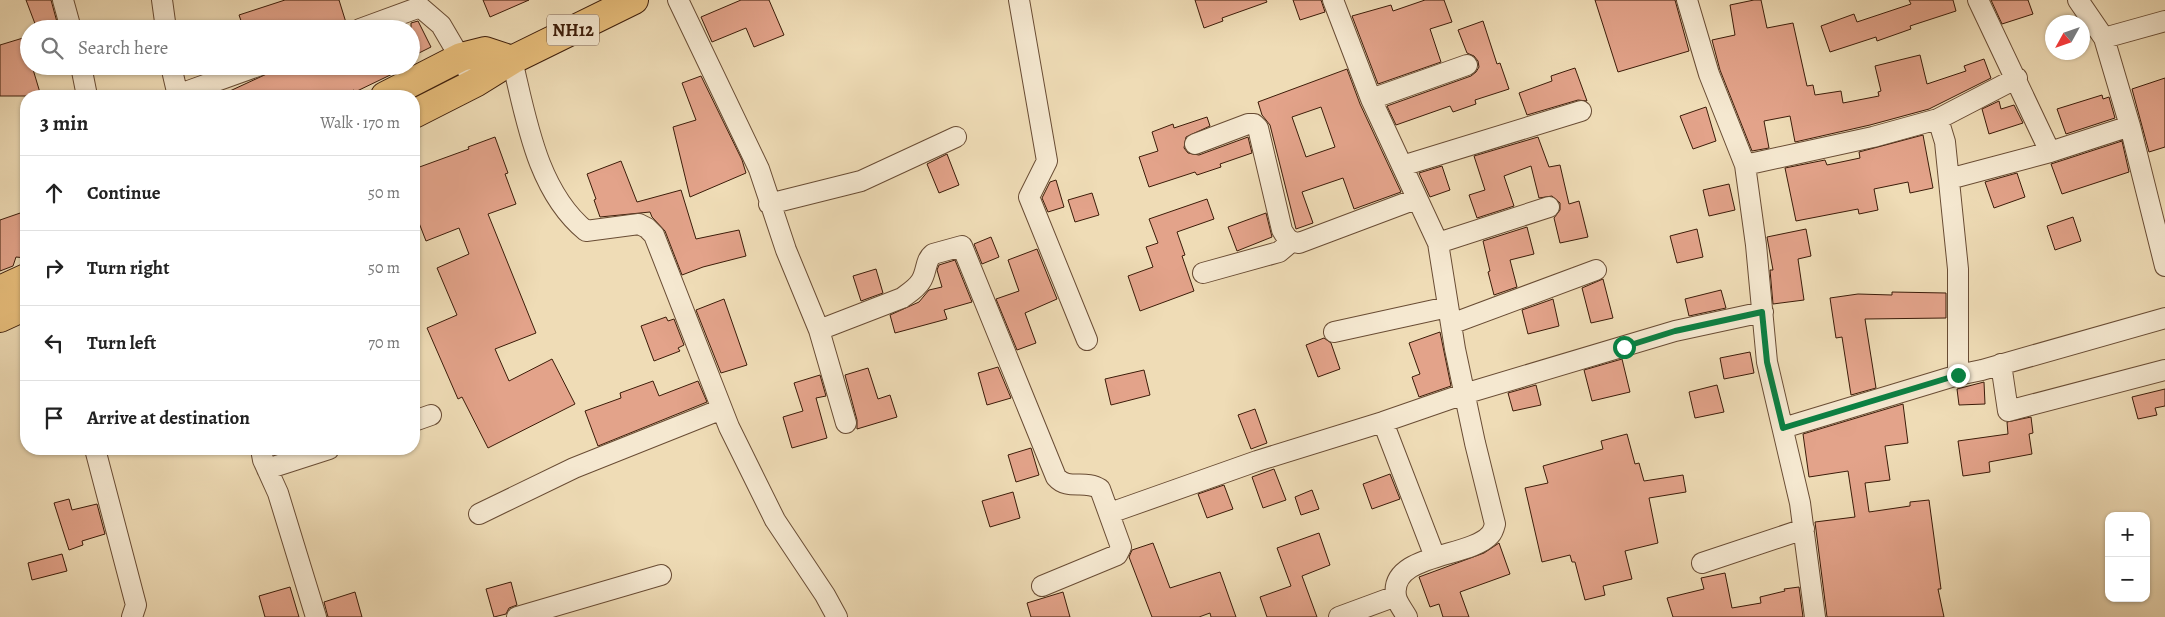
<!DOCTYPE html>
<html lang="en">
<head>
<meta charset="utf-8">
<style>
	body { margin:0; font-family:Alegreya,serif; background:#f6f6f6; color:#222 }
	.controls { position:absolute; right:15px; bottom:15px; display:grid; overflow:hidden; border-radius:10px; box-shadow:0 1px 4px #0004 }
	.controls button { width:45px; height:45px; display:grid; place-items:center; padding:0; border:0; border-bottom:1px solid #e0e0e0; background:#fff; color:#222; font:25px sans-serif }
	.compass { position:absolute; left:2045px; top:15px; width:45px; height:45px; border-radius:50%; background:#fff; box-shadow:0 1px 4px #0004; rotate:230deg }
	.stop { position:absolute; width:15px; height:15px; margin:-11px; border:4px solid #0b8043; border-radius:50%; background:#fff }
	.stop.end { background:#0b8043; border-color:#fff; box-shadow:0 1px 5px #0008 }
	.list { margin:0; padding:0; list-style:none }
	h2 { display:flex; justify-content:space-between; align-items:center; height:65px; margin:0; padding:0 20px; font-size:21px }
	h2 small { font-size:16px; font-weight:400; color:#767676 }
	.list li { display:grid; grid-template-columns:32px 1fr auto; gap:15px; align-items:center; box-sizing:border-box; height:75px; padding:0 20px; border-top:1px solid #e0e0e0 }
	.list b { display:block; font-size:19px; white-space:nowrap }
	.list em { font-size:16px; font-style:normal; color:#767676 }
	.icon { flex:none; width:28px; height:28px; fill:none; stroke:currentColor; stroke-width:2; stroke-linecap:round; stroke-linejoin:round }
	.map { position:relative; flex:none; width:2165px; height:617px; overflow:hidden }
	.search { position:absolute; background:#fff; box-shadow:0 1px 4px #0004; left:20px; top:20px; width:400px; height:55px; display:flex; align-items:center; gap:12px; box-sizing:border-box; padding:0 18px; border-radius:28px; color:#767676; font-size:19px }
	.panel { position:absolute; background:#fff; box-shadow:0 1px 4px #0004; left:20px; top:90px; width:400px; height:365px; border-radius:20px }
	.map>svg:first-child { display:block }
	.building { fill:#e3a38a; stroke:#3c1c09; fill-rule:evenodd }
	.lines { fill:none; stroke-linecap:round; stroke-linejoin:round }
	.minor-casing { stroke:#694c34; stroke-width:22 }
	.trunk-casing { stroke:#3c1c09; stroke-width:30 }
	.minor { stroke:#f5e8d0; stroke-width:20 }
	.trunk { stroke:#e8be7b; stroke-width:28 }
	.route { stroke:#0b8043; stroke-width:6 }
	.labels { text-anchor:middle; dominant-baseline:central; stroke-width:4; stroke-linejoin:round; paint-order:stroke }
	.shield { fill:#f5e8d0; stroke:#745945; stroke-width:1 }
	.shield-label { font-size:18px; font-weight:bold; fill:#3c1c09 }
</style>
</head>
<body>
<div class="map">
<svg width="2165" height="617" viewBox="0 0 2165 617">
	<rect width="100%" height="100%" fill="#efdcb6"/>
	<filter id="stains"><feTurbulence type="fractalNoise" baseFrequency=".004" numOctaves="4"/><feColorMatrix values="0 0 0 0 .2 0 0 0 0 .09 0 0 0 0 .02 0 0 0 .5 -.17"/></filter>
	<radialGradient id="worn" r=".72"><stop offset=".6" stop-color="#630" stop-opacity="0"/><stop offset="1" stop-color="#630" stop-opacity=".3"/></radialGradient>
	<path class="building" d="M26 0H51L57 22 37 29Z
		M285 0H339L348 29H244L239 15Z
		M483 0H529L490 17Z
		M741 0H769L784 35 754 47 746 28 712 42 701 17Z
		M1195 0H1266L1267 2 1222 18 1223 21 1204 28Z
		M1293 0H1321L1325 12 1300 20Z
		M1425 0H1444L1452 22 1430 29 1441 62 1378 84 1352 16 1391 5 1393 11Z
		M1595 0H1675L1689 51 1618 72Z
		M1754 0H1761L1767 28 1793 23 1807 86 1813 85 1815 95 1841 91 1843 103 1879 96 1878 92 1881 91 1875 66 1920 55 1927 84 1966 71 1964 66 1984 59 1991 78 1929 109 1870 125 1795 142 1790 116 1764 121 1769 148 1752 151 1720 70 1712 40 1735 35 1730 5Z
		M1909 0H1953L1956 11 1910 26 1911 29 1877 41 1876 37 1830 52 1821 26 1854 14 1857 22 1911 4Z
		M1991 0H2028L2033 14 2002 24Z
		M418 21 431 47 411 57V23Z
		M1483 21 1497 64 1500 63 1509 89 1475 100 1476 104 1453 112 1450 106 1396 125 1387 106 1471 76 1476 72 1479 67 1478 61 1474 56 1467 53 1458 30Z
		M23 38 29 55V66H32L41 96H0V45Z
		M284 66H409L355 92 354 90 340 96H219Z
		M1575 68 1587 101 1578 100 1527 115 1519 93 1552 81 1551 76Z
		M1347 69 1360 104 1401 192 1354 209 1343 178 1302 192 1313 223 1296 229 1270 125 1262 115 1258 102ZM1321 107 1335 147 1306 157 1292 117Z
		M701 76 742 160 746 173 690 197 673 127 696 120 682 83Z
		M2165 78V147L2149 152 2132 89Z
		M2102 95 2103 99 2109 97 2115 118 2066 134 2057 109Z
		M1999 101 2001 109 2014 105 2023 123 1989 134 1982 109Z
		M1706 107 1716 141 1693 149 1680 116Z
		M1207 117 1210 126 1186 137 1184 148 1188 153 1199 155 1248 137 1252 153 1220 164 1221 167 1197 175 1195 172 1149 187 1139 157 1158 151 1152 132 1173 124 1174 128Z
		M1923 135 1933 188 1910 193 1908 182 1874 189 1878 210 1859 214 1858 209 1796 221 1785 168 1825 160 1827 165 1860 158 1859 152Z
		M495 137 508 173 505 174 516 204 488 214 536 333 495 349 509 381 552 359 575 404 488 448 462 397 458 399 427 328 457 315 437 268 469 254 459 228 426 241 414 210V169L469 149 468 147Z
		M1538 137 1549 167 1560 165 1569 204 1579 201 1588 237 1560 243 1554 218 1560 210V203L1552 196 1539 198 1531 166 1504 176 1514 206 1477 218 1469 195 1485 190 1474 156Z
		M2122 141 2129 172 2062 194 2051 164Z
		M947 154 959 185 939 193 927 164Z
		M621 161 637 202 681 190 696 239 739 230 746 256 703 267 682 275 665 231 652 217 650 212 600 217 594 200 596 199 587 174Z
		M1442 166 1450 190 1430 197 1419 173Z
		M2017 173 2025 197 1994 208 1985 182Z
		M1056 180 1064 207 1048 212 1042 198 1050 182Z
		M1729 184 1735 210 1709 216 1703 190Z
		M1092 193 1099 215 1075 222 1068 200Z
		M1207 199 1214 219 1177 232 1185 255 1182 256 1194 291 1140 311 1128 276 1153 267 1146 247 1158 243 1149 219Z
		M26 211V258L16 257 13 266 0 271V220Z
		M1266 213 1272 237 1237 251 1228 227Z
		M2073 217 2081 241 2055 250 2047 226Z
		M1527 227 1534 254 1510 260 1517 287 1494 295 1488 272 1490 271 1483 241Z
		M1697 229 1703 257 1677 263 1670 236Z
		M1806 229 1811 256 1798 259 1804 300 1773 304 1770 270H1773L1767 237Z
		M991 237 999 257 982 264 974 244Z
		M1037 249 1057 299 1025 313 1036 343 1017 350 996 299 1019 291 1008 260Z
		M955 260 972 302 944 310 947 319 895 333 890 315 919 302 929 290 942 287 937 270 939 265Z
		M876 269 883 293 861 301 853 276Z
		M1603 279 1613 318 1591 323 1582 288Z
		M1721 290 1726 308 1689 316 1685 299Z
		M1892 292 1946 293V318L1865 319 1876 388 1851 395 1842 337 1836 338 1830 298 1858 294 1892 295Z
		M724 299 747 365 721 373 696 310Z
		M1553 299 1559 326 1528 334 1522 310Z
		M666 317 668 321 674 319 684 345 678 348 680 351 654 361 641 326Z
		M1440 332 1451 386 1419 397 1412 377 1420 374 1409 343Z
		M1324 338 1331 343 1340 369 1318 377 1306 345Z
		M1750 352 1754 373 1724 379 1720 358Z
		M1622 359 1630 392 1592 401 1584 370Z
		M998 367 1011 398 987 405 978 373Z
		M868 368 878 399 890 395 897 417 857 429V420L845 375Z
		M1144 370 1150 395 1111 405 1105 379Z
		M820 375 826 396 816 398 827 438 792 448 783 417 803 411 794 383Z
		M653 381 659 396 698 381 707 402 598 446 585 411 621 398 620 393Z
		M1984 382 1985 404 1959 405 1957 389Z
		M1536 385 1541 405 1513 411 1508 393Z
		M1717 385 1724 412 1695 418 1689 392Z
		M2165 389V406L2155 408 2157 415 2138 419 2132 397Z
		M1903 404 1908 443 1885 446 1890 480 1865 483 1869 512 1910 506V502L1929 500 1941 589H1938L1944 617H1827L1815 522 1855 517 1848 471 1809 477 1803 434Z
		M1255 409 1267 443 1251 449 1238 415Z
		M2031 417 2033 433 2029 434 2032 454 1989 462 1990 472 1963 476 1958 441 2008 434 2007 422Z
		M1627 434 1635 464 1639 463 1644 481 1683 475 1686 492 1649 498 1658 543 1625 551 1632 579 1603 586 1605 595 1585 600 1575 562H1572L1570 555 1542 562 1525 488 1548 483 1543 466 1603 449 1601 441Z
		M1031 448 1039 475 1016 482 1008 455Z
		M1274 469 1286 500 1263 508 1252 477Z
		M1390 474 1400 499 1372 509 1363 484Z
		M1224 485 1233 509 1207 518 1198 494Z
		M1312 490 1319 509 1301 515 1295 497Z
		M1013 492 1020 518 990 527 982 501Z
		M69 499 72 510 97 504 105 534 82 541 83 545 69 550 54 503Z
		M1319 533 1330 565 1302 576 1317 617H1267L1260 597 1291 586 1277 548Z
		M1153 543 1170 588 1220 572 1236 617H1211L1210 613 1199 617H1152L1129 557 1132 550Z
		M1499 543 1510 574 1460 592 1469 617H1443L1439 604 1430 607 1419 577 1484 553Z
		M62 554 67 571 32 580 28 563Z
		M1725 573 1732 608 1761 603 1760 597 1785 591 1784 589 1799 587 1803 617H1673L1667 598 1704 589 1701 578Z
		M511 582 517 605 509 608 506 614 494 617 486 589Z
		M290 587 299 617H265L259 596Z
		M355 592 362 617H328L324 602Z
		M1063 592 1070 617H1031L1027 603Z"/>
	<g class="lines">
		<g class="minor-casing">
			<path id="minor" d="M63 0 71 29
				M162 0 166 29
				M678 0 759 169 786 250 819 330 846 423
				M1019 0 1047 161 1029 197 1087 340
				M1333 0 1371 99 1438 243 1455 349 1475 443 1495 524C1494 528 1493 532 1490 535 1470 558 1389 553 1396 596 1397 603 1404 611 1407 617
				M1687 0 1709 74 1745 165 1756 245 1767 362 1800 503 1815 617
				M1978 0 2050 152
				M2078 0 2104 38 2130 126 2165 266
				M360 29 420 7 441 25 475 83
				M2104 38 2165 21
				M512 60C526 118 537 191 586 231L639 224 647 228 654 235 729 427 775 520 825 595 837 617
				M81 66 87 96
				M171 66 178 96
				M177 95 258 66
				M1371 99 1467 65
				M1938 119 1945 142 1958 269V375
				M1195 144 1248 124H1254L1258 128 1282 230C1287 239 1290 242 1299 243L1416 199
				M1745 165 1873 137 1938 119 2017 78
				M1402 166 1581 111
				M1949 179 2050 152 2130 126
				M769 204 861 181 956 137
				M1438 243 1549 207
				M1203 273 1279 252 1291 242
				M1451 324 1596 270
				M819 330 902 298C909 293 917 288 921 281 927 272 925 260 933 254L962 246 1056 477C1068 491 1085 479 1100 489L1121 547 1117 555 1042 586
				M1334 332 1448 307
				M2001 364 2008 411 2165 370
				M414 421 431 415
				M1383 422 1435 557
				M1783 428 1958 375 1982 370 2165 318
				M95 449 136 605 132 617
				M261 449 263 460 278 493 316 617
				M267 469 329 449
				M1110 513 1257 461 1383 422 1464 394 1675 331 1763 312
				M479 514 574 468 722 409
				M1702 563 1804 529
				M517 617 661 575
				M1339 617 1396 596"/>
		</g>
		<g class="trunk-casing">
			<path id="trunk" d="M385 96 461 57 485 51 512 60
				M414 114 475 83 512 60 634 0
				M0 290 26 278
				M0 318 26 306"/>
		</g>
		<use href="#minor" class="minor"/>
		<use href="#trunk" class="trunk"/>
	</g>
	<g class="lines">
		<path class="route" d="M1624 347 1675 331 1762 312 1767 362 1783 428 1958 375"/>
	</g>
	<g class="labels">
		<rect class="shield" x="547" y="14.5" width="52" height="31" rx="4"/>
		<g class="shield-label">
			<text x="573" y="30">NH12</text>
		</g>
	</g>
	<rect width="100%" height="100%" filter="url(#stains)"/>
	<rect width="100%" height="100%" fill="url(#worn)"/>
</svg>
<div class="controls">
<button>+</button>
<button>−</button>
</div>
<svg class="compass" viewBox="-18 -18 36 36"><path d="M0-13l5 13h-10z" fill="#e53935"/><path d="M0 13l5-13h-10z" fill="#767676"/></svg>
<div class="stop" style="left:1624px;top:347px"></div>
<div class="stop end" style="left:1958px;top:375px"></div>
<div class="search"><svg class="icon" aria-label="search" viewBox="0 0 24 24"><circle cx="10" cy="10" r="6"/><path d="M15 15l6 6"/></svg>Search here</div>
<section class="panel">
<h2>3 min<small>Walk · 170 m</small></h2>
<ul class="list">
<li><svg class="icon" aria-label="ahead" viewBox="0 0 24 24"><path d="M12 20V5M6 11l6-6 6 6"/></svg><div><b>Continue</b></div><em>50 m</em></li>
<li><svg class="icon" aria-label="right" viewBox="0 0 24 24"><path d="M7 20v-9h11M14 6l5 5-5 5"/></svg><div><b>Turn right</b></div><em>50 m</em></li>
<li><svg class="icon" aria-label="left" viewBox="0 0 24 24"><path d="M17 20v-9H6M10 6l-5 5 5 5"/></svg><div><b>Turn left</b></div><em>70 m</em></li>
<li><svg class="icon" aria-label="arrive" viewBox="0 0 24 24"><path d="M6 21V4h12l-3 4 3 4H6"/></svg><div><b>Arrive at destination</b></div></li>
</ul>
</section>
</div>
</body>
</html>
